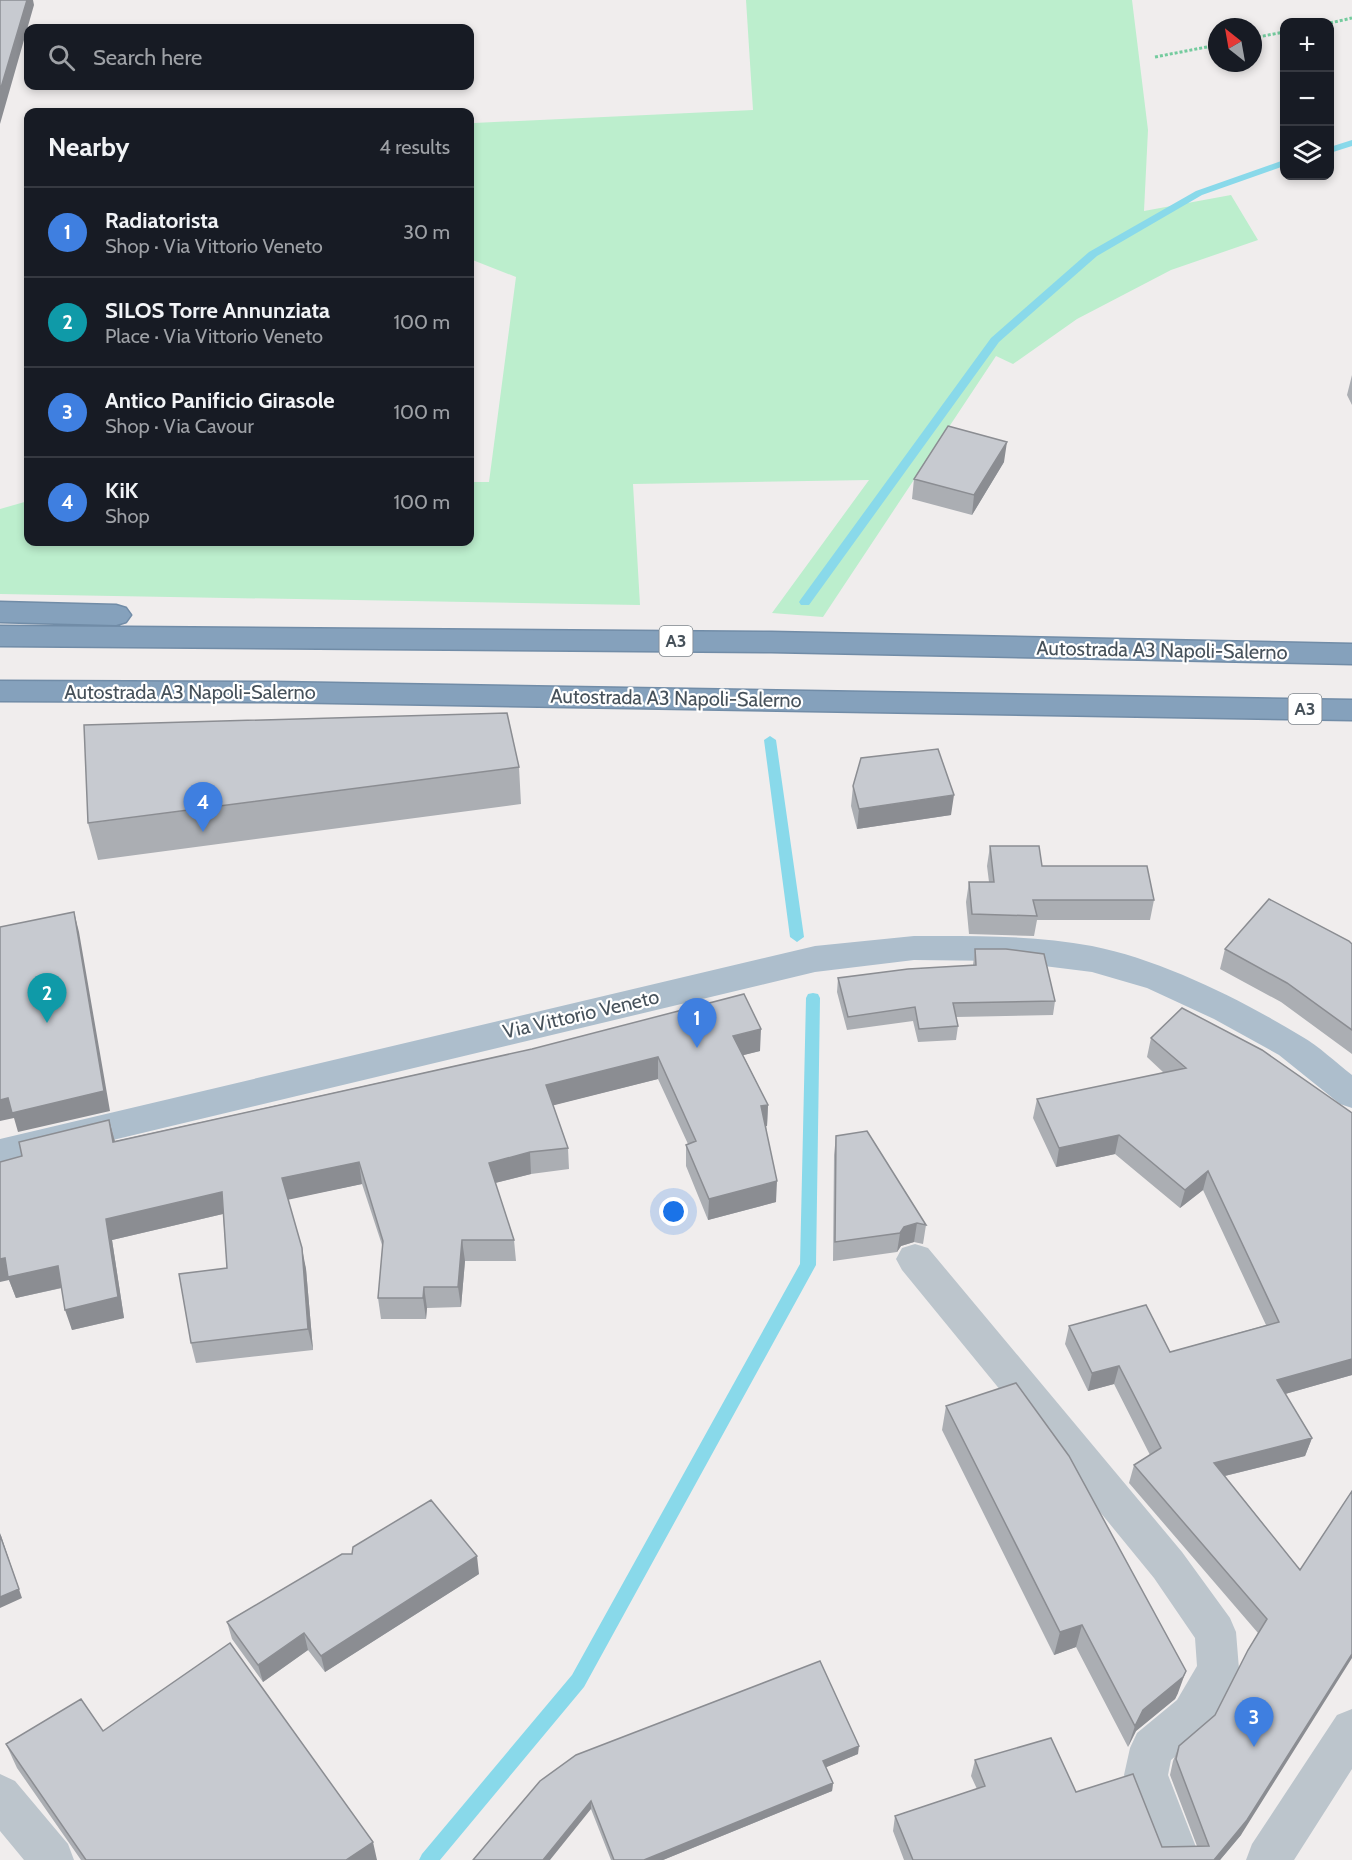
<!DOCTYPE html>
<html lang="en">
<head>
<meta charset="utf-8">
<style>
	body { margin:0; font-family:Cabin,sans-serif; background:#242831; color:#f1f3f6 }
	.controls { position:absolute; right:18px; top:18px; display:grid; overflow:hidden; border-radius:12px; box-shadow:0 3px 9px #0003 }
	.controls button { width:54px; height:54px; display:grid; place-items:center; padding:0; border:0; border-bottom:2px solid #363941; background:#171b24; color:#f1f3f6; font:30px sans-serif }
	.compass { position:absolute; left:1208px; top:18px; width:54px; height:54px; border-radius:50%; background:#171b24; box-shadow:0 3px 9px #0003; rotate:329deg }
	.you { position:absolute; left:674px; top:1212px; width:21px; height:21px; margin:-15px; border:4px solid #fff; border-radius:50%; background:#1a73e8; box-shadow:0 0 0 9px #1a73e833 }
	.badge { display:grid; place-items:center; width:39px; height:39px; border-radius:50%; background:#0f766e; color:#fff; font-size:20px; font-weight:700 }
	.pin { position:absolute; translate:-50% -50px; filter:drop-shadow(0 2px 3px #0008) }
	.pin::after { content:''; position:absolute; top:32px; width:21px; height:18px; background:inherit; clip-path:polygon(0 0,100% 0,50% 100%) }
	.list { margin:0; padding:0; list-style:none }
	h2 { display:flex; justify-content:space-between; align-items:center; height:78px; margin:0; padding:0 24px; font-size:26px }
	h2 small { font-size:20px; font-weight:400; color:#9ea1a6 }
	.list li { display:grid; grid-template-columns:39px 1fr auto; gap:18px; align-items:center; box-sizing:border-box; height:90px; padding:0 24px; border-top:2px solid #363941 }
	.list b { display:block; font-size:22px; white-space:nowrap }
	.list p { margin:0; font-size:20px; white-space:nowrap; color:#9ea1a6 }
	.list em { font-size:20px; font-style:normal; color:#9ea1a6 }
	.icon { flex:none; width:33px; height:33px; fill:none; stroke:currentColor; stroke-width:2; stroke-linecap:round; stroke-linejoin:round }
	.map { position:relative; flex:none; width:1352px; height:1860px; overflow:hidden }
	.search { position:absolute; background:#171b24; box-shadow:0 3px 9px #0003; left:24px; top:24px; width:450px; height:66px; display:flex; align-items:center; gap:15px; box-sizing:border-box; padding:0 21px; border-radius:12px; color:#9ea1a6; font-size:22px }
	.panel { position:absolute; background:#171b24; box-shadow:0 3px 9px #0003; left:24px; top:108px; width:450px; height:438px; border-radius:12px }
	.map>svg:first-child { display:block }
	.green { fill:#bceecd }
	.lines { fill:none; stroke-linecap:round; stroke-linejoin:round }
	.stream { fill:#89d9ea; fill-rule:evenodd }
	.highway-casing { stroke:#718ca7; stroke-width:3 }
	.path { stroke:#74cb9e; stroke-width:3; stroke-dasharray:3 2; stroke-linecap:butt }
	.minor { fill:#bcc5cc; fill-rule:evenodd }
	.major { fill:#adbecc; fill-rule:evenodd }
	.highway { fill:#85a1bc; fill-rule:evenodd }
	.wall { fill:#abaeb3 }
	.shaded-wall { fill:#8b8d92 }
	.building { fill:#c7cad0; stroke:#8b8d92; stroke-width:1.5 }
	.labels { text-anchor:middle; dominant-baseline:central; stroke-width:4.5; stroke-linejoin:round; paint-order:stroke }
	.shield { fill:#fff; stroke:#7e858c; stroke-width:1.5 }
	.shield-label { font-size:18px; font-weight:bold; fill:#46515a }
	.street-label { font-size:20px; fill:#46515a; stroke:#fff }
</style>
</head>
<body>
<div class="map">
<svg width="1352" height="1860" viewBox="0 0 1352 1860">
	<rect width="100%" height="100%" fill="#f0eded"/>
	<path class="green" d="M746 0H1132L1148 130 1144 211 1231 195 1258 240 1171 270 1077 319 1013 364 996 356 823 617 772 613 869 480 633 484 640 605 0 594V509L28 501V542H470V482H489L516 277 470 259V178L474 123 753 110Z"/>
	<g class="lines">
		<path class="stream" d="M1352 140V146L1330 153V147Z
			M1284 160V166L1202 195 1097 256 999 342 809 605H801L799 602 801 599 991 338 1089 252 1196 191Z
			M770 736 776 740 804 937 797 942 790 937 764 740Z
			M813 993 818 994 820 998 816 1265 584 1687 440 1860H419L422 1854 572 1675 800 1264 806 998 808 994Z"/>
		<g class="highway-casing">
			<path id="highway" d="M0 602 116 605 126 608 131 615 126 622 116 625 0 622Z
				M0 626 771 632 1352 644V664L771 652 0 646Z
				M0 681 273 682 1352 700V720L273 702 0 701Z"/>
		</g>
		<path class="path" d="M1330 23 1352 18
			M1253 38 1284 32
			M1155 57 1217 45"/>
		<path class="minor" d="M915 1244 928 1248 1182 1552 1230 1618 1236 1632 1239 1669 1207 1730 1171 1760 1168 1775 1201 1860H1157L1124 1775 1130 1748 1137 1733 1177 1700 1197 1666 1195 1638 1154 1578 902 1270 896 1259 902 1248Z
			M1352 1709V1769L1294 1860H1246L1252 1844 1337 1715Z
			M0 1774 15 1781 68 1844 74 1860H24L0 1831Z"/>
		<path class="major" d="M914 936C973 936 1034 935 1092 946 1162 960 1240 999 1301 1036 1319 1046 1335 1062 1352 1075V1108L1340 1104 1279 1055 1214 1019 1147 988 1092 972 1004 961 914 960 815 972 0 1167V1139L815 946Z"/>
		<use href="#highway" class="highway"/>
	</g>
	<path class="wall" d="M1352 375V405L1347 395Z
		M1004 462 972 515 912 499 914 479Z
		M519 767 521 804 98 860 88 823Z
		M853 786 951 815 857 829 851 806Z
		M990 846 1042 866 1154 900 1150 920H1037L1034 936 969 934 966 902 969 882H989L987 866Z
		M1352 944V1054L1281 1002 1220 969 1225 949Z
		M975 949 1055 1001 1053 1015 956 1017 958 1026 956 1040 918 1042 913 1021 847 1030 837 992 838 978 973 965Z
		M1182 1008 1352 1375 1285 1394 1312 1438 1305 1456 1225 1476 1300 1570 1241 1835 1220 1860H904L893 1831 895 1816 977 1789 971 1776 975 1760 1076 1792 1162 1847 1197 1846 1170 1775 1173 1761 1179 1746 1215 1715 1258 1633 1129 1483 1134 1465 1150 1455 1114 1384 1088 1391 1065 1344 1069 1326 1170 1352 1266 1325 1203 1190 1180 1208 1115 1154 1056 1167 1033 1118 1037 1099 1164 1073 1147 1057 1151 1038Z
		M532 1049 760 1051 743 1055 768 1105 767 1126H766L776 1202 708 1220 686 1166V1145L688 1144 658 1079 553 1105 568 1148 569 1169 531 1174 495 1183 514 1240 516 1261H465L461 1307 427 1308 426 1319H381L378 1298 383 1248 362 1184 288 1199 306 1269 313 1350 196 1363 191 1343 227 1268 223 1214 112 1240 124 1318 72 1330 62 1288 16 1298 9 1280 22 1156 109 1120 115 1141Z
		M836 1136 926 1225 923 1244 914 1242 901 1246 897 1252 833 1261 834 1155Z
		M946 1406 1178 1693 1175 1699 1136 1731 1128 1747 1076 1647 1054 1655 942 1430Z
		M479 1574 325 1672 308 1650 263 1682 232 1639 227 1622Z
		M103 1731 377 1860H81L17 1768 6 1744Z
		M858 1754 826 1767 833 1783 832 1791 663 1860H611L591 1809 540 1781Z"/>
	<path class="shaded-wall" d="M27 0H33L34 5 0 124V91Z
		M1007 442 1004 462 972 515 974 495Z
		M954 795 951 815 857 829 859 809Z
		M74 912 79 932 110 1111 18 1132 14 1118 0 1121V1100Z
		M761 1029 760 1051 732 1058 733 1036Z
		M658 1057V1079L547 1107 546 1085Z
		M768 1105 767 1126 760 1128 761 1106Z
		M109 1120 115 1142H113Z
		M1119 1135 1115 1154 1056 1167 1059 1148Z
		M530 1152 531 1174 491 1184 489 1163Z
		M359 1162 362 1184 287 1200 282 1178Z
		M1208 1171 1203 1190 1180 1208 1185 1190Z
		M777 1181 776 1202 708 1220 709 1199Z
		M222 1192 227 1213 112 1240 124 1318 72 1330 65 1310 106 1219Z
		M917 1223 914 1242 901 1246 897 1252 900 1233 904 1227Z
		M462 1240 465 1261 461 1307 458 1287Z
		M302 1248 306 1269 313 1350 308 1329Z
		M5 1258 58 1266 65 1287 16 1298 9 1280 0 1282V1259Z
		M424 1287 427 1308 426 1319 423 1298Z
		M1352 1359V1375L1271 1398 1277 1380Z
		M1119 1366 1114 1384 1088 1391 1092 1373Z
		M1312 1438 1305 1456 1208 1480 1214 1463Z
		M0 1533 22 1598 0 1608Z
		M477 1556 479 1574 325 1672 321 1656Z
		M1082 1625 1076 1647 1054 1655 1060 1632Z
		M304 1633 308 1650 263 1682 258 1665Z
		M1352 1654V1658L1241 1835 1220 1860H1214Z
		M1186 1671 1178 1693 1175 1699 1136 1731 1128 1747 1135 1726 1143 1710Z
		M859 1746 858 1754 822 1769 823 1761Z
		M833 1783 832 1791 663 1860H644Z
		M591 1801V1809L550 1860H543Z
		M373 1842 377 1860H346Z"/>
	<path class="building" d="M0 0H27L0 91Z
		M948 426 1007 442 974 495 914 479Z
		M507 713 519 767 88 823 84 725Z
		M938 749 954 795 859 809 853 786 861 758Z
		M990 846H1039L1042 866H1147L1154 900H1033L1037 916 972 914 969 882H994Z
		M1269 899 1349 941 1352 944V1030L1287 983 1225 949Z
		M74 912 104 1091 12 1113 8 1098 0 1100V927Z
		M975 949H1006L1044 954 1055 1001 953 1003 958 1026 919 1029 915 1007 848 1017 838 978 908 969 976 965Z
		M744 994 761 1029 733 1036 768 1105 761 1106 777 1181 709 1199 686 1145 696 1141 658 1057 546 1085 568 1148 530 1152 489 1163 514 1240H462L458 1287H424L423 1298H378L383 1241 359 1162 282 1178 302 1248 308 1329 191 1343 179 1274 227 1268 222 1192 106 1219 118 1297 65 1310 58 1266 8 1277 5 1258 0 1259V1162L22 1156 19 1142 109 1120 113 1142 532 1049Z
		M1182 1008 1262 1050 1352 1113V1359L1277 1380 1312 1438 1214 1463 1300 1570 1352 1491V1654L1247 1820 1214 1860H913L895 1816 985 1786 975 1760 1051 1738 1076 1792 1133 1774 1162 1847 1209 1846 1176 1759 1179 1746 1215 1715 1248 1650 1267 1619 1134 1465 1161 1448 1119 1366 1092 1373 1069 1326 1146 1305 1170 1352 1279 1322 1208 1171 1185 1190 1119 1135 1059 1148 1037 1099 1186 1068 1151 1038Z
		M867 1131 926 1225 917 1223 904 1227 900 1233 835 1242 836 1136Z
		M1016 1383 1069 1456 1186 1671 1183 1677 1143 1710 1135 1726 1082 1625 1060 1632 946 1406Z
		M431 1500 477 1556 321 1656 304 1633 258 1665 227 1622 342 1554H352L353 1547Z
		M0 1535 19 1589 0 1597Z
		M230 1643 373 1842 346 1860H86L6 1744 81 1699 103 1731Z
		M820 1661 859 1746 823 1761 833 1783 644 1860H614L591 1801 543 1860H473L540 1781 576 1755Z"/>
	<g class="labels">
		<g class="shield">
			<rect x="659.5" y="626" width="33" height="30" rx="4.5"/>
			<rect x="1288.5" y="694" width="33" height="30" rx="4.5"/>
		</g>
		<g class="shield-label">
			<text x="676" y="641">A3</text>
			<text x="1305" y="709">A3</text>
		</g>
		<g class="street-label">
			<text transform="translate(1162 650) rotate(1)">Autostrada A3 Napoli-Salerno</text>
			<text x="190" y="692">Autostrada A3 Napoli-Salerno</text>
			<text transform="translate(676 698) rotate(1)">Autostrada A3 Napoli-Salerno</text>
			<text transform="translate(581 1014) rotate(-13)">Via Vittorio Veneto</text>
		</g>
	</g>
</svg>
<div class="controls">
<button>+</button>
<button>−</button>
<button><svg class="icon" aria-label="layers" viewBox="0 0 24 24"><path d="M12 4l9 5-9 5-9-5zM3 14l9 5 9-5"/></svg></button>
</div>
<svg class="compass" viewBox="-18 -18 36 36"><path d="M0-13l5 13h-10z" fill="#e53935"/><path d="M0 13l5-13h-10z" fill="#9ea1a6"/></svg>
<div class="you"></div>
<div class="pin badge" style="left:697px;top:1048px;background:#3f7fe0">1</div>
<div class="pin badge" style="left:47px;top:1023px;background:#0f9aa8">2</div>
<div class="pin badge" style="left:1254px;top:1747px;background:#3f7fe0">3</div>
<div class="pin badge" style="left:203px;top:832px;background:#3f7fe0">4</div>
<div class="search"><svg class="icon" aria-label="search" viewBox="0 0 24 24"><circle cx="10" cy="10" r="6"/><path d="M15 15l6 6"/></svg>Search here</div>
<section class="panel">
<h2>Nearby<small>4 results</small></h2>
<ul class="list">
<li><span class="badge" style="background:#3f7fe0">1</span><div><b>Radiatorista</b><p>Shop · Via Vittorio Veneto</p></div><em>30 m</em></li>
<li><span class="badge" style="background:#0f9aa8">2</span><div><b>SILOS Torre Annunziata</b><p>Place · Via Vittorio Veneto</p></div><em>100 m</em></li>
<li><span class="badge" style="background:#3f7fe0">3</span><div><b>Antico Panificio Girasole</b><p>Shop · Via Cavour</p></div><em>100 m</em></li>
<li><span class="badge" style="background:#3f7fe0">4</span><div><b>KiK</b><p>Shop</p></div><em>100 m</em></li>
</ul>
</section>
</div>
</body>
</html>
